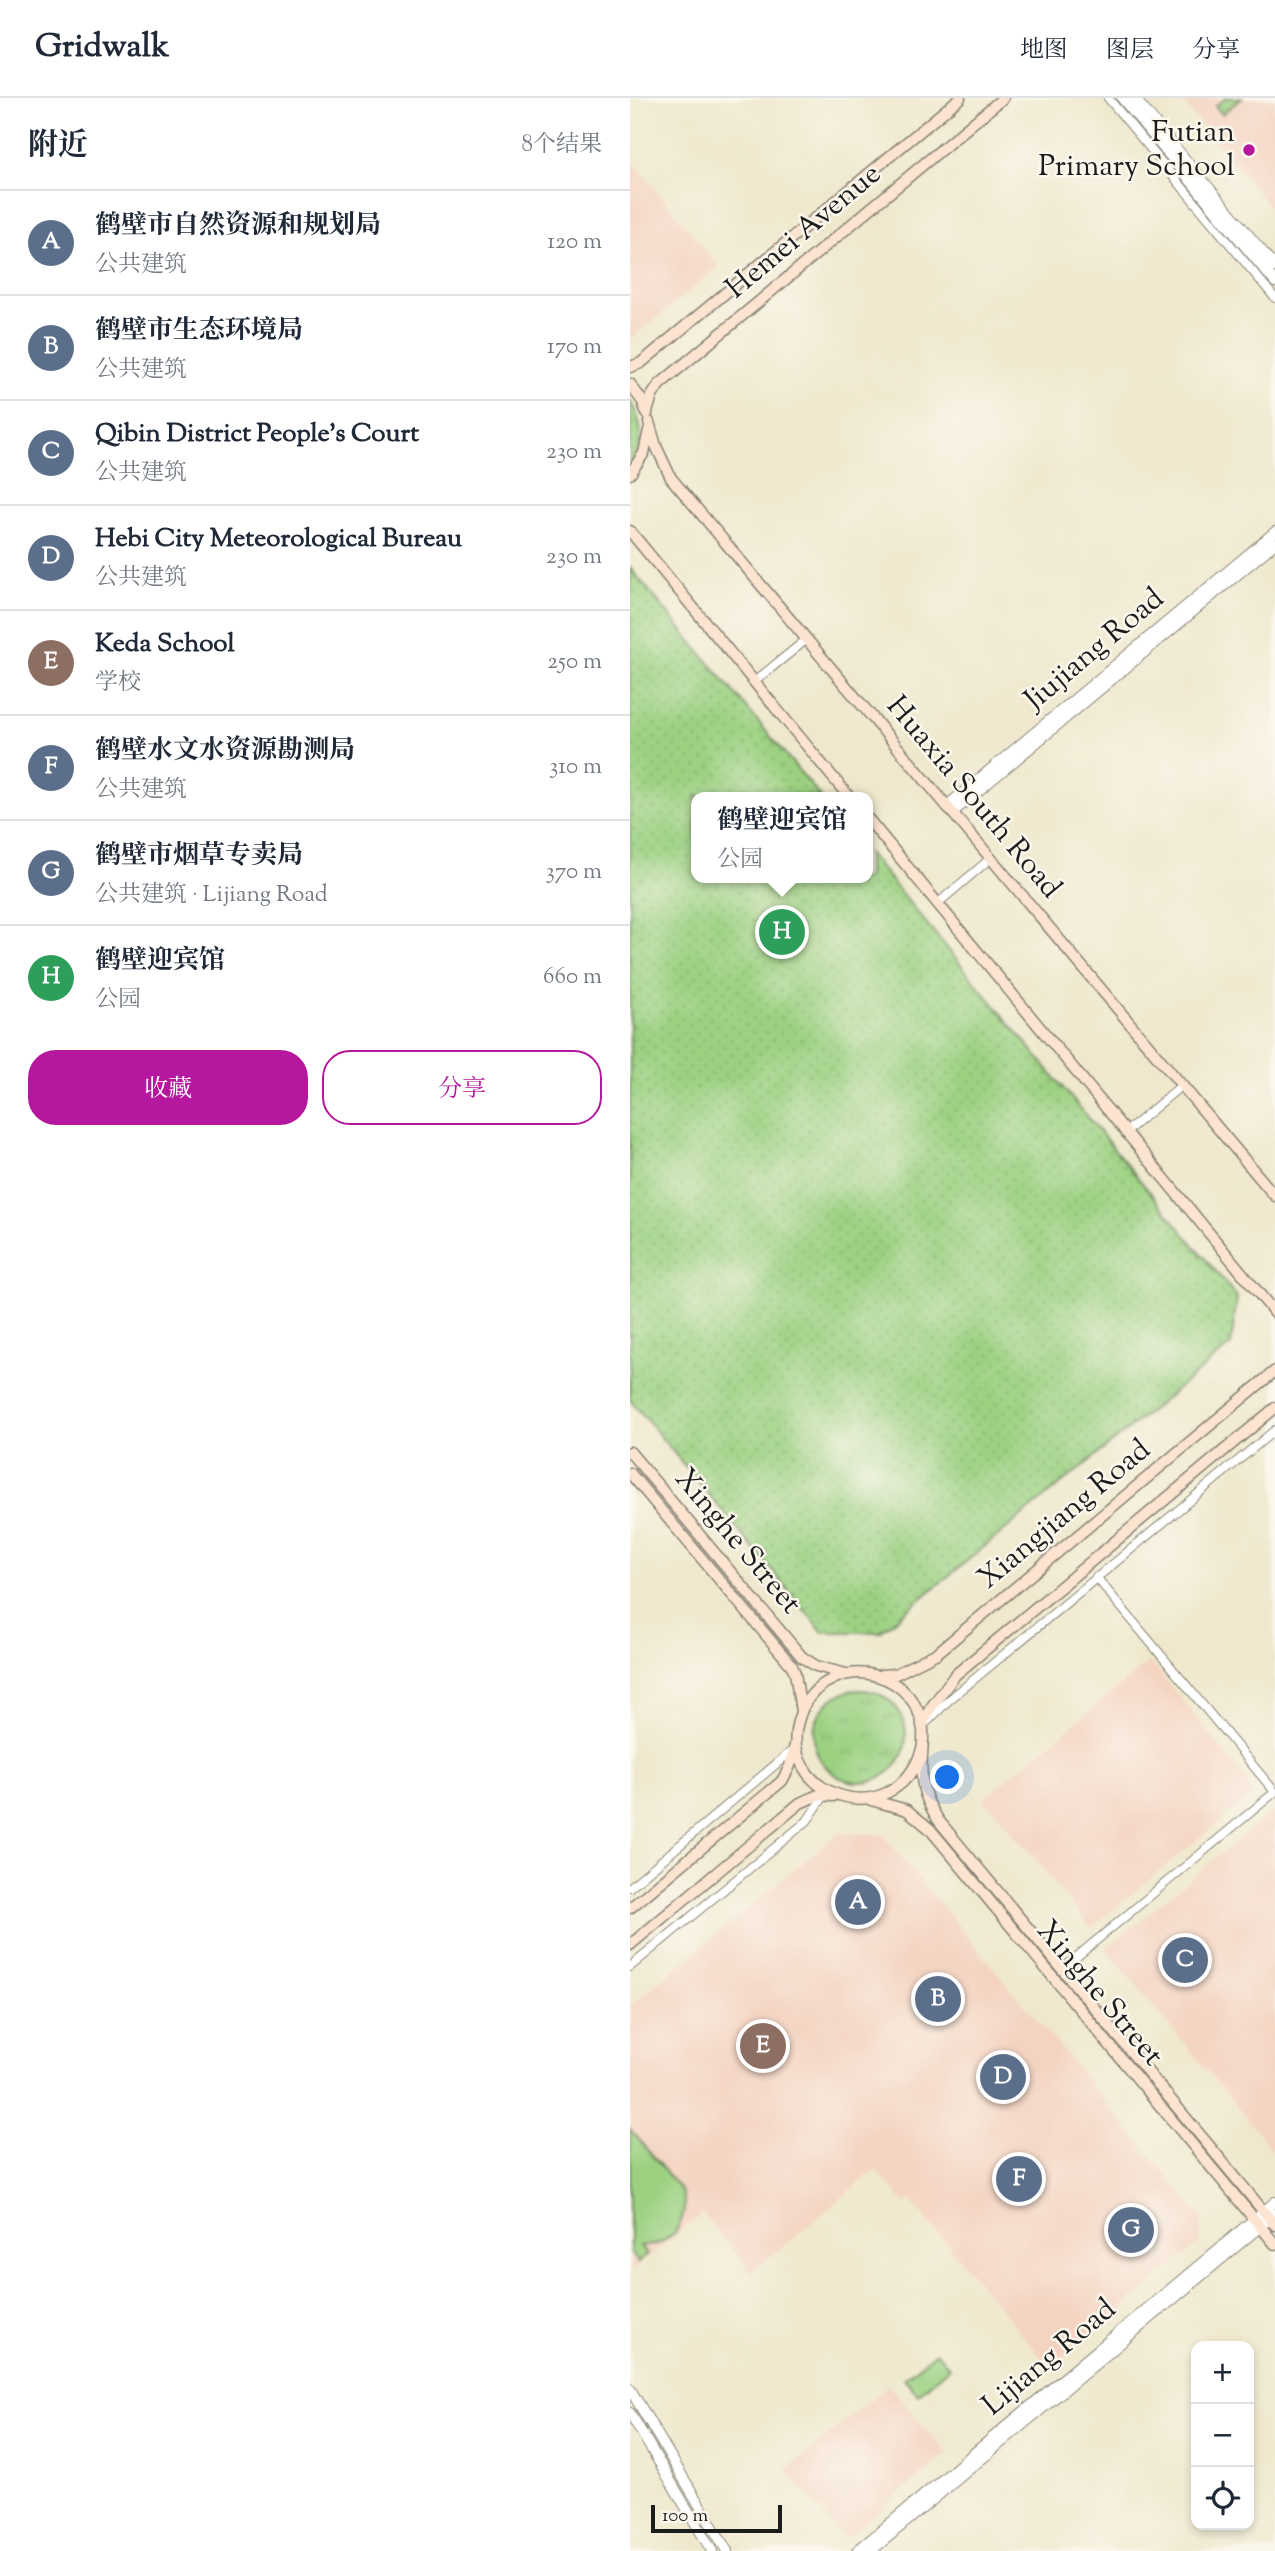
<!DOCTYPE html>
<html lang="zh">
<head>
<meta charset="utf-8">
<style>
	body { margin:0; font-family:"Sorts Mill Goudy","Noto Serif SC",serif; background:#f6f6f7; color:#1f2937 }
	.controls { position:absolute; right:21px; bottom:21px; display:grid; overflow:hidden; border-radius:14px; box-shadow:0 4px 10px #0003 }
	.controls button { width:63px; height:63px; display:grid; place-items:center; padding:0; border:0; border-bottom:2px solid #e0e1e3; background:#fff; color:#1f2937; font:35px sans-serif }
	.scale { position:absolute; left:21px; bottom:18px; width:131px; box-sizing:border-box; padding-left:7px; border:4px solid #1c1c1c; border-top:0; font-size:19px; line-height:24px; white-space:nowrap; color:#1c1c1c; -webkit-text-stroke:5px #fbf7ec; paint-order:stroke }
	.you { position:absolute; left:318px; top:1680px; width:24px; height:24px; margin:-18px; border:5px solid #fff; border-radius:50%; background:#1a73e8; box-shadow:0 0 0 10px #1a73e833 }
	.badge { display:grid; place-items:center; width:46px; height:46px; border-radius:50%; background:#b5179e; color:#fff; font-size:23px; font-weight:700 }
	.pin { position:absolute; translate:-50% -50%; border:4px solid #fff; box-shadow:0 2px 7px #0006 }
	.popup { position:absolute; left:61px; top:694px; width:182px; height:91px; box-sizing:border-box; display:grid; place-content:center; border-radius:14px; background:#fff; filter:drop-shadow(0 2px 5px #0005); font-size:23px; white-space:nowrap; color:#747a83 }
	.popup b { font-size:26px; color:#1f2937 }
	.popup::after { content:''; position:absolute; left:50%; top:100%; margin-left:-14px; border:14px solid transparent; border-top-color:#fff }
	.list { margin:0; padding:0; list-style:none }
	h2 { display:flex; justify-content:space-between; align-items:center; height:91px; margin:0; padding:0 28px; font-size:30px }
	h2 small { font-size:23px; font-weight:400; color:#747a83 }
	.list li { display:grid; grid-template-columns:46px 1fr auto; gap:21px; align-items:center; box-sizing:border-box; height:105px; padding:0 28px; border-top:2px solid #e0e1e3 }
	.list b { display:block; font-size:26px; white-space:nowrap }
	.list p { margin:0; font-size:23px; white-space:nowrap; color:#747a83 }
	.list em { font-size:23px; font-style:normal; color:#747a83 }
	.actions { display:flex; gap:14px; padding:21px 28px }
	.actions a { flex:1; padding:16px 0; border:2px solid #b5179e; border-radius:28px; text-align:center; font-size:24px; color:#b5179e }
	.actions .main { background:#b5179e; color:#fff }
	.icon { flex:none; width:38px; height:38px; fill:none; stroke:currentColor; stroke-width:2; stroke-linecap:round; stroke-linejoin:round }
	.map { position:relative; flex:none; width:645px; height:2453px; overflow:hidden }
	header { display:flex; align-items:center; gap:42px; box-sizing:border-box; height:98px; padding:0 35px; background:#fff; border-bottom:2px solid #e0e1e3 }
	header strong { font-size:33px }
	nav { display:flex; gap:38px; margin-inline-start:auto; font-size:24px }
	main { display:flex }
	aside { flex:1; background:#fff }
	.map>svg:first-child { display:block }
	.built { fill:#f4d3c1 }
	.grass { fill:url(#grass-tufts); stroke:#5c764f; stroke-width:2 }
	.park { fill:url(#park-dots); stroke:#5c764f; stroke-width:2 }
	.pitch { fill:#9cd182; stroke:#5c764f; stroke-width:2 }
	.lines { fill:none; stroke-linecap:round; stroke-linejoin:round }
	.minor-casing { stroke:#868274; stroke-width:10 }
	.tertiary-casing { stroke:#868274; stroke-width:12 }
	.secondary-casing { stroke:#868274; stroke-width:13 }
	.minor { stroke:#fff; stroke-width:8 }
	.tertiary { stroke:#fff; stroke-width:10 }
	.secondary { stroke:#fde4d1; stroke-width:10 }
	.poi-dot { fill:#b5179e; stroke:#fbf7ec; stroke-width:2.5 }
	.labels { text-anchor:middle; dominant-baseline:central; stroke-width:5; stroke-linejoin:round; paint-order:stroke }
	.poi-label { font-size:30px; fill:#1c1c1c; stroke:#fbf7ec; text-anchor:end }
	.street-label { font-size:30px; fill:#1c1c1c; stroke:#fbf7ec }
</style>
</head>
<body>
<header>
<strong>Gridwalk</strong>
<nav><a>地图</a><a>图层</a><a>分享</a></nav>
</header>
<main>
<aside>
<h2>附近<small>8个结果</small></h2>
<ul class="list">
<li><span class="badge" style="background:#5c6f8a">A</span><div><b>鹤壁市自然资源和规划局</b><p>公共建筑</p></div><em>120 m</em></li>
<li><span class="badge" style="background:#5c6f8a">B</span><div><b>鹤壁市生态环境局</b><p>公共建筑</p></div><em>170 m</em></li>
<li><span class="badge" style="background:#5c6f8a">C</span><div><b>Qibin District People's Court</b><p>公共建筑</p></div><em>230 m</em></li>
<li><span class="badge" style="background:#5c6f8a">D</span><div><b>Hebi City Meteorological Bureau</b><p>公共建筑</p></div><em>230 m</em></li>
<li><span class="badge" style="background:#8d6e63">E</span><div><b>Keda School</b><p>学校</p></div><em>250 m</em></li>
<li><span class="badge" style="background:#5c6f8a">F</span><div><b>鹤壁水文水资源勘测局</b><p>公共建筑</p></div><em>310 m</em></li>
<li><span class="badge" style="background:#5c6f8a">G</span><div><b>鹤壁市烟草专卖局</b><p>公共建筑 · Lijiang Road</p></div><em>370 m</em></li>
<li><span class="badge" style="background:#2e9e5b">H</span><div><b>鹤壁迎宾馆</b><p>公园</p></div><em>660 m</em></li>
</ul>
<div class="actions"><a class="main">收藏</a><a>分享</a></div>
</aside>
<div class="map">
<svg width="645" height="2453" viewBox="0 0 645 2453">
	<defs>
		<pattern id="grass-tufts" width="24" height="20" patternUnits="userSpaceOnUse" patternTransform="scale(1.75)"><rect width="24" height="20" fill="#9cd182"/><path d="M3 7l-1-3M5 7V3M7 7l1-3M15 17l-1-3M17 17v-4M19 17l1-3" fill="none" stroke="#86b370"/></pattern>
		<pattern id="park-dots" width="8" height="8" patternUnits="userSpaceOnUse" patternTransform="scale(1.75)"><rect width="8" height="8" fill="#9cd182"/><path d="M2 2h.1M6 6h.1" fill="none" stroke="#86b370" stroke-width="1.8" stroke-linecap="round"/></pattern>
	</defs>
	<rect width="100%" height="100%" fill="#fbf7ec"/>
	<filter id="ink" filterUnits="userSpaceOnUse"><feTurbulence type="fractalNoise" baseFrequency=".0143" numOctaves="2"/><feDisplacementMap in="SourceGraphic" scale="14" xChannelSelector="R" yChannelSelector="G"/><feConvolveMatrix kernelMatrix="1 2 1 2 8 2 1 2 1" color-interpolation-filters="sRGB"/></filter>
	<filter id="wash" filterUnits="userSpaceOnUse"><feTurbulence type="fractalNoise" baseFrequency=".00686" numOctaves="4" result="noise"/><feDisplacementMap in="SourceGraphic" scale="28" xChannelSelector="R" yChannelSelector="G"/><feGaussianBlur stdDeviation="1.57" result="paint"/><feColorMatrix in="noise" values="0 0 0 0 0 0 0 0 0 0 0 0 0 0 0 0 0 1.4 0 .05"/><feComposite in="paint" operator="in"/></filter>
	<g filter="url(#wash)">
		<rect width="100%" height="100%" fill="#efe8cd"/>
		<path class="built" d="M549 0H645V104L639 108Z
			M0 60 89 169 0 242Z
			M520 1563 615 1679 619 1688 620 1698 461 1830 354 1700Z
			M642 1713 645 1716V2055L476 1851Z
			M208 1735 252 1736 572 2120 571 2144 420 2270 280 2102 275 2106 246 2071 122 2174 72 2115 0 2174V1908Z
			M259 2287 317 2356 214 2441 156 2372Z"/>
		<path class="grass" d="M596 0H612L592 16 585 8Z
			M0 303C13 324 15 346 0 366Z
			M184 1638a46 46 0 1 1 92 0a46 46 0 1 1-92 0Z"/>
		<path class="park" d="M0 470 191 699H66V780H238V755L607 1199 601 1247 250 1534H193L0 1302Z"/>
		<path class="pitch" d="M0 2031 52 2094C61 2122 40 2150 10 2148L17 2157 8 2165 0 2155Z
			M306 2254 319 2269 288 2296 274 2280Z"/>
	</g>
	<g filter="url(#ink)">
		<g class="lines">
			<g class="minor-casing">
				<path id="minor" d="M478 0 645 200
					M124 584 177 541
					M307 806 361 760
					M496 1034 552 987
					M466 1479 645 1694
					M297 1624 319 1602 645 1332
					M0 1789 164 1651
					M0 1869 177 1723 194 1698
					M432 1871 645 1694"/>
			</g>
			<g class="tertiary-casing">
				<path id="tertiary" d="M492 0 645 184
					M504 0 645 169
					M317 708 645 434
					M323 714 645 445
					M0 2291 97 2453
					M0 2315 82 2453
					M227 2453 645 2104
					M241 2453 645 2116"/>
			</g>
			<g class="secondary-casing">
				<path id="secondary" d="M0 269 11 265 330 0
					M0 286 13 304 17 316
					M17 314 22 298 29 287 373 0
					M19 324 26 348 41 380 645 1098
					M0 376 14 355 19 332
					M0 433 219 699
					M238 721 645 1215
					M0 1354 172 1559 186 1568 216 1576
					M0 1375 162 1568 165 1575 171 1613
					M251 1577 266 1576 307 1555 645 1273
					M292 1628 300 1611 325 1577 645 1310
					M292 1651C265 1740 141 1697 170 1617 175 1602 186 1589 201 1582 215 1575 232 1573 247 1578 272 1585 290 1606 293 1631 294 1647 290 1663 292 1679 293 1696 300 1709 309 1723L645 2127
					M241 1702 277 1712 300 1731 645 2146
					M0 1810 152 1683 160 1668 165 1647
					M0 1847 170 1705 188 1697 203 1698"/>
			</g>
			<use href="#minor" class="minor"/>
			<use href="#tertiary" class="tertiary"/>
			<use href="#secondary" class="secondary"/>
		</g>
	</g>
	<circle class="poi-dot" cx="619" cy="52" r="7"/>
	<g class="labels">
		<g class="poi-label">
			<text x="605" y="35">Futian<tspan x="605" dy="34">Primary School</tspan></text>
		</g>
		<g class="street-label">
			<text transform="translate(174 134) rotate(-40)">Hemei Avenue</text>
			<text transform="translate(465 552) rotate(-40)">Jiujiang Road</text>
			<text transform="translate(343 700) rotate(50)">Huaxia South Road</text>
			<text transform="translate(435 1417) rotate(-40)">Xiangjiang Road</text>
			<text transform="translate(107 1444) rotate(50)">Xinghe Street</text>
			<text transform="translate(469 1896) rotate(50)">Xinghe Street</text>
			<text transform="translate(420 2260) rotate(-40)">Lijiang Road</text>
		</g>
	</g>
</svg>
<div class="controls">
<button>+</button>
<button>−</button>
<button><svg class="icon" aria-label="locate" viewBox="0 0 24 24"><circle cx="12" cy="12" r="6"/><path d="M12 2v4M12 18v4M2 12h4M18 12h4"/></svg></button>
</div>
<div class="scale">100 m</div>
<div class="you"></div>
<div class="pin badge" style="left:228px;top:1804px;background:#5c6f8a">A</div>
<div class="pin badge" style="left:308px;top:1901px;background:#5c6f8a">B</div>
<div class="pin badge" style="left:555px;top:1862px;background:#5c6f8a">C</div>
<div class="pin badge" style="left:373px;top:1979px;background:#5c6f8a">D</div>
<div class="pin badge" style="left:133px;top:1948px;background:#8d6e63">E</div>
<div class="pin badge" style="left:389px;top:2081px;background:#5c6f8a">F</div>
<div class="pin badge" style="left:501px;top:2132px;background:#5c6f8a">G</div>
<div class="pin badge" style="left:152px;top:834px;background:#2e9e5b">H</div>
<div class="popup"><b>鹤壁迎宾馆</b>公园</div>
</div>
</main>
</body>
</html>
